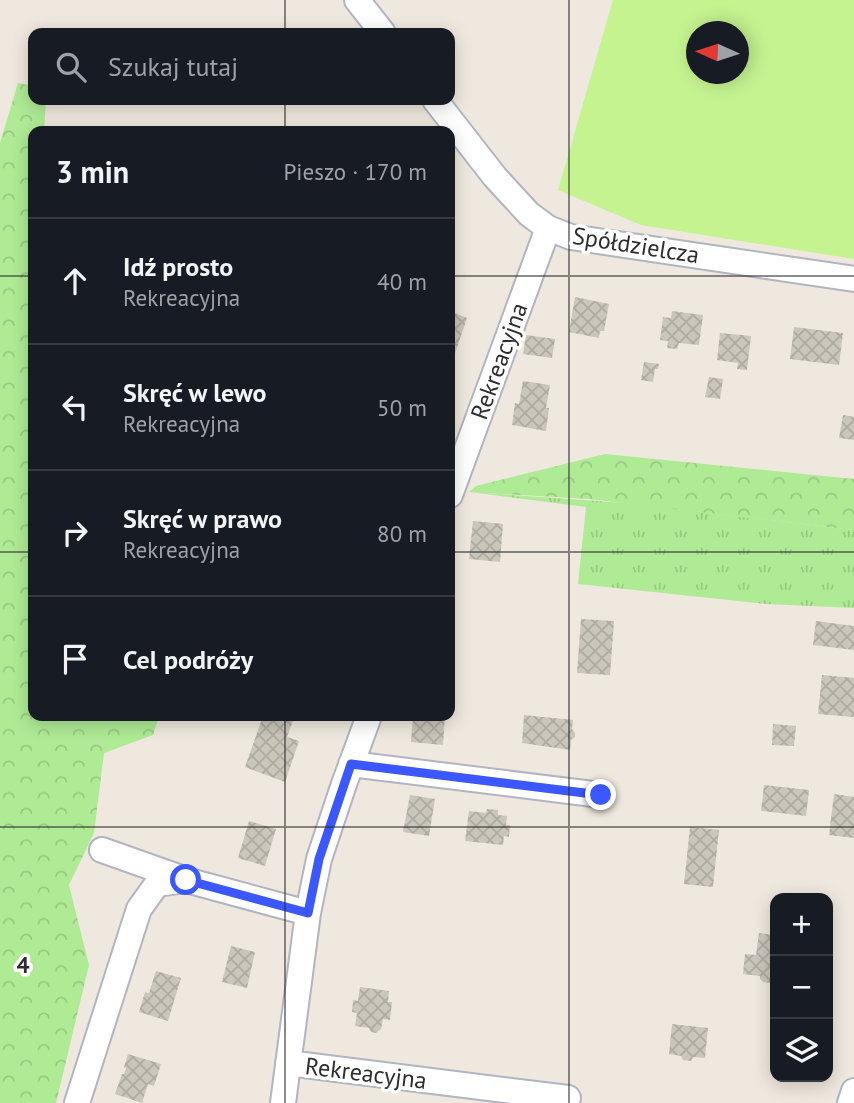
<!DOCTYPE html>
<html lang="pl">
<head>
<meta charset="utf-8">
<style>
	body { margin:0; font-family:"PT Sans",sans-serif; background:#20242c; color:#f1f3f6 }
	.controls { position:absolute; right:21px; bottom:21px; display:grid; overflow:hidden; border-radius:14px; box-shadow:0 4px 18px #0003 }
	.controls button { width:63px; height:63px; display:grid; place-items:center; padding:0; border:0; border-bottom:2px solid #363941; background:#171b24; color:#f1f3f6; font:35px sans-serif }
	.compass { position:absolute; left:686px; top:21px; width:63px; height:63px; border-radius:50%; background:#171b24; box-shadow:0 4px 18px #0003; rotate:273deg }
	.stop { position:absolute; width:21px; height:21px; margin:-16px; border:5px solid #3b57ff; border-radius:50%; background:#fff }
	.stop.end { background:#3b57ff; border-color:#fff; box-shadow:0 2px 7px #0008 }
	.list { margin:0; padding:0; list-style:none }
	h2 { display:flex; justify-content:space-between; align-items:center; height:91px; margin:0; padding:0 28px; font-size:30px }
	h2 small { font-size:23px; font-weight:400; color:#9ea1a6 }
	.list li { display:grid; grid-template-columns:46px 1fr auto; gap:21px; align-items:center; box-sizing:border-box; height:126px; padding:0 28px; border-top:2px solid #363941 }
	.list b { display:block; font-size:26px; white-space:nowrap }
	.list p { margin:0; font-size:23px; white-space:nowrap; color:#9ea1a6 }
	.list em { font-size:23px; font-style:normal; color:#9ea1a6 }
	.icon { flex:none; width:38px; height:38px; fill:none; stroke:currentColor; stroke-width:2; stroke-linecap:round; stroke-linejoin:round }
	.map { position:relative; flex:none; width:854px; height:1103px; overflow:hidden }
	.search { position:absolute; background:#171b24; box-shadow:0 4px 18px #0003; left:28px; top:28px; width:427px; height:77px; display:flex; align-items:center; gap:18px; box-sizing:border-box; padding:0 24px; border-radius:14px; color:#9ea1a6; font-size:26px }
	.panel { position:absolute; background:#171b24; box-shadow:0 4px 18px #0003; left:28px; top:126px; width:427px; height:595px; border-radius:14px }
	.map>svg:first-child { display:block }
	.grass { fill:url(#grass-tufts) }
	.forest { fill:url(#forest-crowns) }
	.pitch { fill:#c5f390; fill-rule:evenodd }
	.building { fill:url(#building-cross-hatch) }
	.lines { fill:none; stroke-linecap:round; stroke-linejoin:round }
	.minor-casing { stroke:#b2b4c1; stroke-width:28 }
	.minor { stroke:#fff; stroke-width:24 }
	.route { stroke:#3b57ff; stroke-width:9 }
	.grid { fill:none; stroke:#2d2d2d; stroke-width:2; stroke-opacity:0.55 }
	.labels { text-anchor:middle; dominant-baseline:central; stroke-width:7; stroke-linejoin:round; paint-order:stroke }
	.street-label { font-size:24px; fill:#2d2d2d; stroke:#fff }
	.grid-label { font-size:23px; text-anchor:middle; font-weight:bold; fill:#2d2d2d; stroke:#fff; stroke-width:7; stroke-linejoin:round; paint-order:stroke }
</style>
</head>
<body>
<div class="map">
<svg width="854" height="1103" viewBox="0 0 854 1103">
	<defs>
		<pattern id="grass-tufts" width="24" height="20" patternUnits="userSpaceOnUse" patternTransform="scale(1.75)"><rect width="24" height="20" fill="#afeb95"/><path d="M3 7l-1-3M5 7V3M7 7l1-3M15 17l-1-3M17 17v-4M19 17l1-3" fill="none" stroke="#97ca81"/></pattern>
		<pattern id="forest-crowns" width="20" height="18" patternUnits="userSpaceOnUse" patternTransform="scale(1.75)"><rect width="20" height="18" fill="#afeb95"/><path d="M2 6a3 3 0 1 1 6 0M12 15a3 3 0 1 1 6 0" fill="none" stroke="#97ca81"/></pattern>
		<pattern id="building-cross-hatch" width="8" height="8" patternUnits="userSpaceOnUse" patternTransform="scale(1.75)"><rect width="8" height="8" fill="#cbc6bc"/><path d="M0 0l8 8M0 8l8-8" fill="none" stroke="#afaaa2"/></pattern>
	</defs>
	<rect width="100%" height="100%" fill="#efe8de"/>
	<path class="grass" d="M469 492 626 503 854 530V608L766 604 578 584 586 507Z"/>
	<path class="forest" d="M18 83 33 86V100H46L44 131H33V716H159L153 735 104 753 94 833 69 885 89 965 56 1103H0V143Z
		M605 454 854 479V530L588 499 469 492 476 486Z"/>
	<path class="pitch" d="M613 0H854V259L641 225 558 190ZM696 32H738V74H696Z"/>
	<path class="building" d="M575 297 609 304 604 331H600L599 338 569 332Z
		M450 311 467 318 450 368Z
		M672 311 703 315 699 345 679 343 677 349 667 348 668 341 660 340 663 317 671 318Z
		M794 327 843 333 839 365 790 359Z
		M720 333 751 336 747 370 737 369 738 363 717 360Z
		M526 335 555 339 552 358 523 354Z
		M644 362 659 364 658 369H655L653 382 641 380Z
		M709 377 723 379 720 399 705 397Z
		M523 381 550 385 546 408H549L546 431 512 425 515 403 519 404Z
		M843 415 854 417V440L839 438Z
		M473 521 503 524 500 562 469 559Z
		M581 619 614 621 610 675 577 673Z
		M816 621 854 626V650L813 645Z
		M822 675 854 678V717L818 714Z
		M524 715 573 720 572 729 575 733V737L571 740 570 750 522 743Z
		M263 716H288L294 718 287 737 299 741 285 782 245 767Z
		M413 716H445L443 745 411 742Z
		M773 724 796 726 794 746 772 745Z
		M764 785 809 790 806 816 761 811Z
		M834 794 854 797V838L829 835Z
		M410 795 435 799 429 836 403 832Z
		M487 809 498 810V815L507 816 506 825H510L509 837 504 836 503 845 465 841 469 811 486 813Z
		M249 821 276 829 265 866 238 858Z
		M690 827 719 830 713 887 684 884Z
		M759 933 775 935V977L770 983 763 982 760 979V976L743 974 745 954 756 955Z
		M231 946 255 952 247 988 222 982Z
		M156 971 181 978 168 1021 139 1012 145 992 149 993Z
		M360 987 389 991 388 1002H392L390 1020 383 1019 381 1029 376 1033 371 1032 369 1028 355 1026 357 1013 352 1012 353 1000 358 1001Z
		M672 1024 708 1028 705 1058 693 1057 691 1061 683 1060 681 1056 669 1054Z
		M128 1054 161 1064 154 1086 148 1084 142 1103 115 1094 122 1074H124L126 1068 124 1067Z"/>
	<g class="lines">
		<g class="minor-casing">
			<path id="minor" d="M357 0 383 33
				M435 100 495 177 529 214 548 228 571 237 854 279
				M450 495 548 228
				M351 764 601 795
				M102 850 184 879
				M288 1063 568 1098
				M77 1103 139 909 157 884 186 880 308 913
				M283 1103 308 913 319 859 344 784 369 716
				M850 1103 854 1091"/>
		</g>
		<use href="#minor" class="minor"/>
	</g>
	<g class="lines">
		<path class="route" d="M186 880 308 913 319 859 351 764 601 795"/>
	</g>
	<path class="grid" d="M285 0V33M569 0V1103M285 100V131M0 276H33M450 276H854M0 552H33M450 552H854M285 716V1103M0 827H854"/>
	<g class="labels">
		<g class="street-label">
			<text transform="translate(636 245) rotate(9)">Spółdzielcza</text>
			<text transform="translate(499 361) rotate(-70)">Rekreacyjna</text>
			<text transform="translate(366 1073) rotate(7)">Rekreacyjna</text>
		</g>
	</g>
	<g class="grid-label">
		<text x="23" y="973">4</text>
	</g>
</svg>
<div class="controls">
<button>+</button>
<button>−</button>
<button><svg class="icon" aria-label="layers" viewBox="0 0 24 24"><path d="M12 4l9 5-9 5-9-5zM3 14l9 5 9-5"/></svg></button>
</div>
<svg class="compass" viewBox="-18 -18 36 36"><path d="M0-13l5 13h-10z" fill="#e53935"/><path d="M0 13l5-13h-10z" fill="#9ea1a6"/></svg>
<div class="stop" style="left:186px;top:880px"></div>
<div class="stop end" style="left:601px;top:795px"></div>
<div class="search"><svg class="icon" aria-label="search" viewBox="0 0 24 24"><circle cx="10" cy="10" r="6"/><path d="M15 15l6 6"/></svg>Szukaj tutaj</div>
<section class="panel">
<h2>3 min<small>Pieszo · 170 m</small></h2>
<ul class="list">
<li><svg class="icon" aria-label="ahead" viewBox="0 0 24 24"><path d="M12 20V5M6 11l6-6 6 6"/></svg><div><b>Idź prosto</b><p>Rekreacyjna</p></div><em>40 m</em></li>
<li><svg class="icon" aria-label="left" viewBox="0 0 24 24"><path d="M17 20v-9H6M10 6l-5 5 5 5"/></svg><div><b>Skręć w lewo</b><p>Rekreacyjna</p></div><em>50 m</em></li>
<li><svg class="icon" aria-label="right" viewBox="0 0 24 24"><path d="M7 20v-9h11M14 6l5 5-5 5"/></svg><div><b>Skręć w prawo</b><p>Rekreacyjna</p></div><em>80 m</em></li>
<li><svg class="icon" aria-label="arrive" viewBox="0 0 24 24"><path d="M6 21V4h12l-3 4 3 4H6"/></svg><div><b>Cel podróży</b></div></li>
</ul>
</section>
</div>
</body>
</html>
